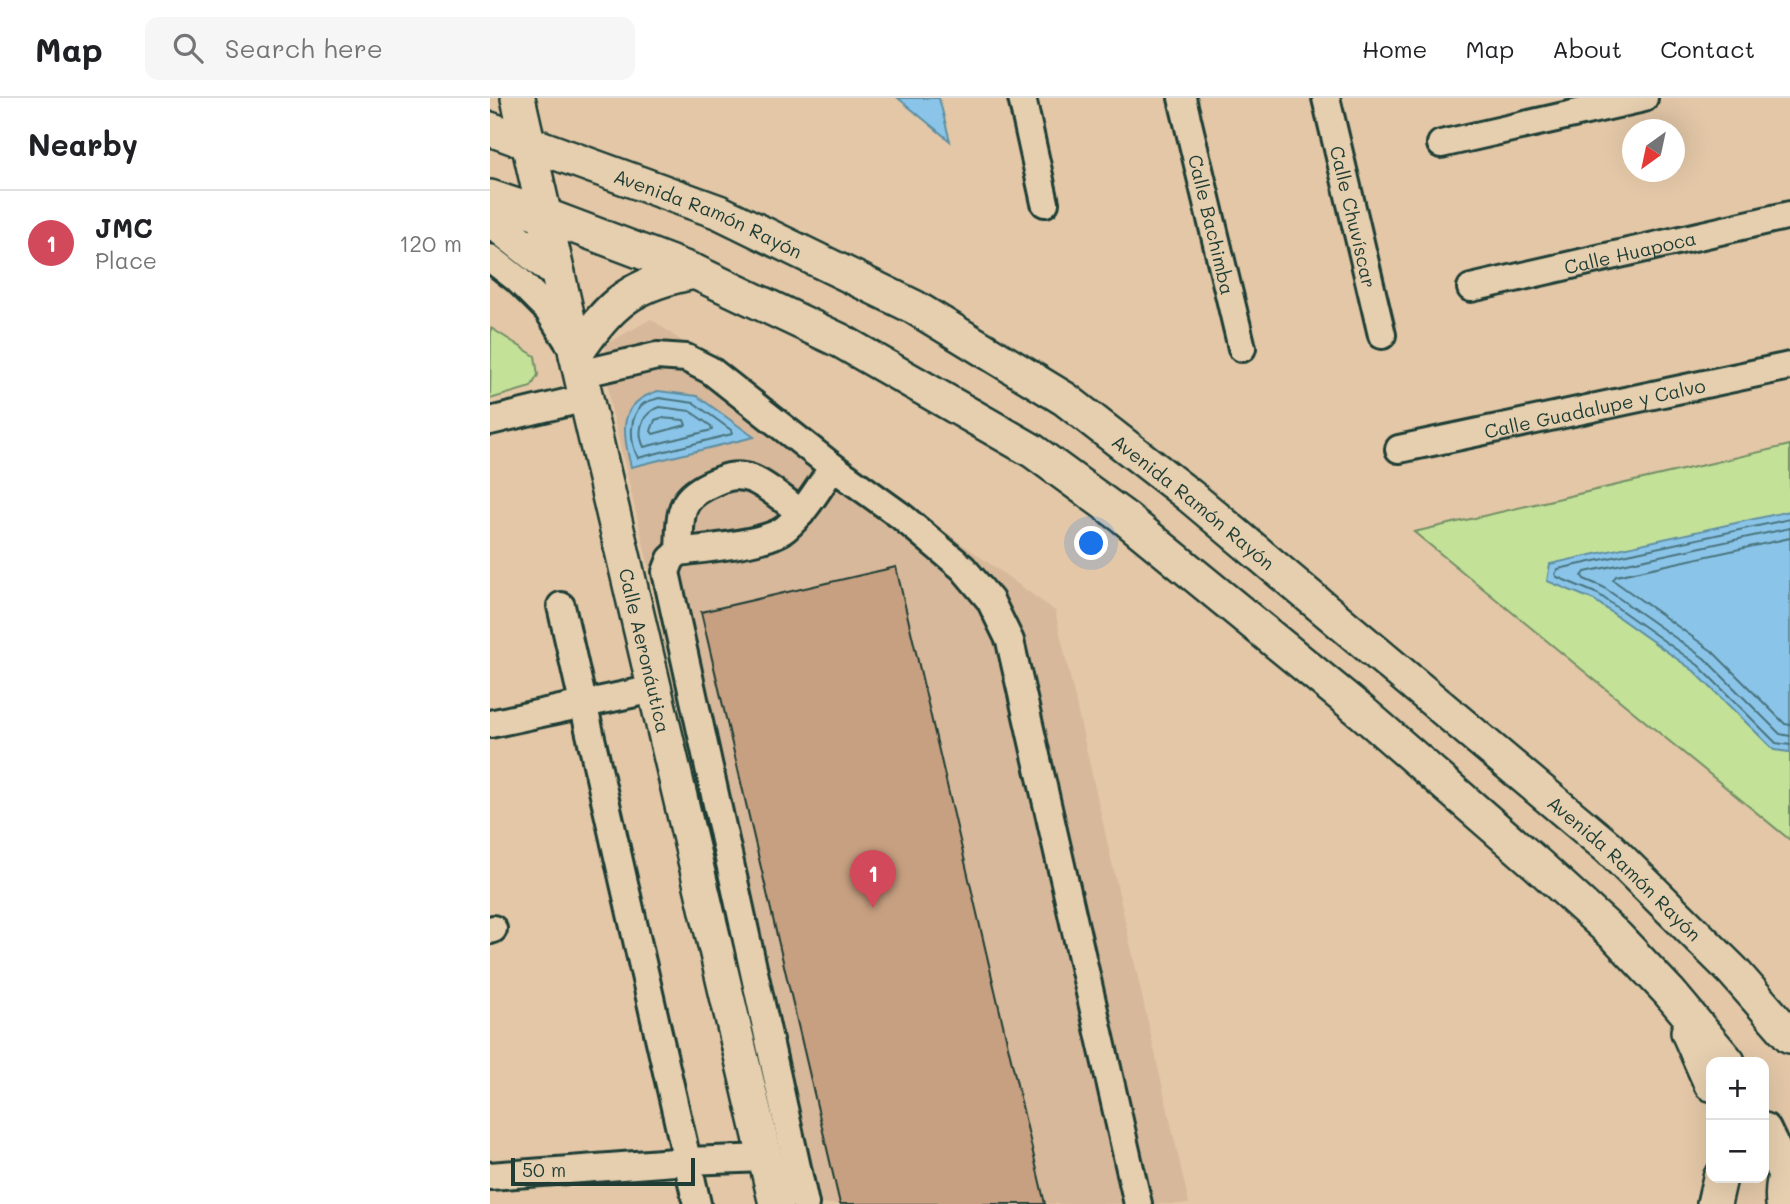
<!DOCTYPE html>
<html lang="en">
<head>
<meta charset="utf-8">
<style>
	body { margin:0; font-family:Mali,sans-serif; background:#f6f6f6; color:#202124 }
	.controls { position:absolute; right:21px; bottom:21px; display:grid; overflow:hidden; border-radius:14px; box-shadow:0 7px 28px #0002 }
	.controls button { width:63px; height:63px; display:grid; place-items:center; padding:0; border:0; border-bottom:2px solid #e0e0e0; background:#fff; color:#202124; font:35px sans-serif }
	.compass { position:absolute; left:1132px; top:21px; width:63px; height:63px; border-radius:50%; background:#fff; box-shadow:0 7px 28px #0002; rotate:213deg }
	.scale { position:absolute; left:21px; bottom:18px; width:184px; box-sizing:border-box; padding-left:7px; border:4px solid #1f3d34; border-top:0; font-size:19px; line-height:24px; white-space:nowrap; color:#1f3d34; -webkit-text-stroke:5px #e6cfaf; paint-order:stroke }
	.you { position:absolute; left:602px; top:446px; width:24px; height:24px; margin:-18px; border:5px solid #fff; border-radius:50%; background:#1a73e8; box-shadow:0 0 0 10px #1a73e833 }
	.badge { display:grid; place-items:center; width:46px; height:46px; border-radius:50%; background:#d1495b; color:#fff; font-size:23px; font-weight:700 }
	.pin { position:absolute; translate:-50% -58px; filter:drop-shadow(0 2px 4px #0008) }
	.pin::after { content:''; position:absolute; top:37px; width:24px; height:21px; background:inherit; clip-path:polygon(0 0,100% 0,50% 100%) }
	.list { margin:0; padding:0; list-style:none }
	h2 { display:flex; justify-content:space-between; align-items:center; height:91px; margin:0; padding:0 28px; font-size:30px }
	h2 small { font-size:23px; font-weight:400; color:#757577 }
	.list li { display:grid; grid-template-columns:46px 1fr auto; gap:21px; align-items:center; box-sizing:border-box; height:105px; padding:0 28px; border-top:2px solid #e0e0e0 }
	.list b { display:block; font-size:26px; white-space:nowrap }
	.list p { margin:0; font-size:23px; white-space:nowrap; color:#757577 }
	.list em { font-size:23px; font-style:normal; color:#757577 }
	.icon { flex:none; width:38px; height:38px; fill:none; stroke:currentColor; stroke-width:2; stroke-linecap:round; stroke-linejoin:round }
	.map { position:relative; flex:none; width:1300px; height:1106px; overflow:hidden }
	header { display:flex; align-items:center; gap:42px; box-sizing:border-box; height:98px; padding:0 35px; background:#fff; border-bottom:2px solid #e0e0e0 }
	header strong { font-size:33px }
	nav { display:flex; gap:38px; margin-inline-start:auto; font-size:24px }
	.search { width:490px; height:63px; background:#f6f6f6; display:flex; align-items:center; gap:18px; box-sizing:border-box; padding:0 24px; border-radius:14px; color:#757577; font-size:26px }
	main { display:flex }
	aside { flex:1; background:#fff }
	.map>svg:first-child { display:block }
	.built { fill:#d7b89a }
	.green { fill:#c4e198; stroke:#728f66; stroke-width:2 }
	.water { fill:#8ac5e9; stroke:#5f8fa1; stroke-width:2 }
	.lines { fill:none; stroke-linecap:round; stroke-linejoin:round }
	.shore { stroke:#4a737c; stroke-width:2 }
	.building { fill:#c7a081; stroke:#1f3d34; stroke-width:2 }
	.minor-casing { stroke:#1f3d34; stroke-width:32 }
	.major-casing { stroke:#1f3d34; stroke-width:38 }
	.minor { stroke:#e6cfaf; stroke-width:26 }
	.major { stroke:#e6cfaf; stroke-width:33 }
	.labels { text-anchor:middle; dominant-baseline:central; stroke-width:5; stroke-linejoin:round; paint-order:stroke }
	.street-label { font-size:19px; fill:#1f3d34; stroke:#e6cfaf }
</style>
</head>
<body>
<header>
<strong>Map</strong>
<div class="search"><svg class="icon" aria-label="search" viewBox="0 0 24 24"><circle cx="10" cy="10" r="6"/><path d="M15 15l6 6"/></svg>Search here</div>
<nav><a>Home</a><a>Map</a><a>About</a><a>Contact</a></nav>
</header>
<main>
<aside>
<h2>Nearby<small></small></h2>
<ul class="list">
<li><span class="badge">1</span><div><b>JMC</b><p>Place</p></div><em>120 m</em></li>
</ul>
</aside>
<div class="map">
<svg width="1300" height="1106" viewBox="0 0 1300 1106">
	<rect width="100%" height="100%" fill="#e3c7a7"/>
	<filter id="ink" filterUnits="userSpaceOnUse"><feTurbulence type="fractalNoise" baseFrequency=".0143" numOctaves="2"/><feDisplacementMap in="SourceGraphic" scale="14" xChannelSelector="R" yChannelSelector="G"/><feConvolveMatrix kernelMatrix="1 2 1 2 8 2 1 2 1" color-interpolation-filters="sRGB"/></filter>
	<g filter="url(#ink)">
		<path class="built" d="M161 221 565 513 699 1106H310L120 305 115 247Z"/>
		<path class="green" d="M1 230 45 258 48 277 41 289 0 301Z
			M1300 347V742L924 434Z"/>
		<path class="water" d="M409 0H449L460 43 408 0Z
			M168 293 207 298 264 339 141 369C133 334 126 306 168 293Z
			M1300 413V654L1284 652 1204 573 1104 502 1057 483 1060 466Z"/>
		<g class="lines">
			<path class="shore" d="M169 300 204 305 241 332 242 336 148 360C140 344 138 319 153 306 157 303 164 302 169 300Z
				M170 309 200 313 221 328 222 332 154 349C146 332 152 315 170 309Z
				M171 320 194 322 196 327 163 336 161 333 165 322Z
				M1300 421 1068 471 1065 476 1067 479 1108 496 1208 567 1286 645 1300 647
				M1300 430 1095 474 1092 478 1094 481 1113 489 1214 560 1290 636 1300 638
				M1300 440 1126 478 1123 482 1222 553 1295 626 1300 627"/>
		</g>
		<path class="building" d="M406 469 555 1106H350L211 514Z"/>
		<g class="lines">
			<g class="minor-casing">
				<g id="minor">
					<path d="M532 0 555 105"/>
					<path id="s1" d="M692 0 752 250"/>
					<path id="s2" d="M836 0 892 237"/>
					<path d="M951 46 1154 0"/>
					<path d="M0 160 27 181 58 212 79 245"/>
					<path id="s3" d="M981 190 1300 117"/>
					<path d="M90 276 167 258 196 260 220 272 343 369 411 418 473 470 500 502 520 543 648 1106"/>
					<path d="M0 323 96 300"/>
					<path id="s4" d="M909 351 1300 268"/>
					<path d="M189 454C191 416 186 400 225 384 238 378 248 376 262 381 279 388 296 404 311 415"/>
					<path d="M71 508 207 1106"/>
					<path d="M0 626 164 591"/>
					<path d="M0 832 3 831"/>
					<path d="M0 1078 198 1063 275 1060"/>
					<path d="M315 1106 176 474 181 461 189 454C215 450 278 446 296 430 315 414 329 389 343 369"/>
				</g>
			</g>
			<g class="major-casing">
				<g id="major">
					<path id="s5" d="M28 0 96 300 286 1106"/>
					<path id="s6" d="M0 31 229 114 424 209 575 301 700 398 1119 750 1243 873 1300 938"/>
					<path d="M0 99 54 117 205 174 351 243 543 353 635 420 872 614 1048 767 1127 839 1179 894 1238 964"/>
					<path d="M0 121 68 175"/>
					<path d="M86 256C120 204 144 185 205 174"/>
					<path d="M1198 934 1221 986"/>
					<path d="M1274 1032 1295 1076"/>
					<path d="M1224 1106 1230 1080"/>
					<path d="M1293 1106C1291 1090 1294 1077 1300 1063"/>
				</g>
			</g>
			<use href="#minor" class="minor"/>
			<use href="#major" class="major"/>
		</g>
	</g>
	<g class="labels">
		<g class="street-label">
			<text stroke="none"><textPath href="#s6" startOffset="234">Avenida Ramón Rayón</textPath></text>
			<text stroke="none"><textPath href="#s2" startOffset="122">Calle Chuvíscar</textPath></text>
			<text stroke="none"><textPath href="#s1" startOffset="130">Calle Bachimba</textPath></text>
			<text stroke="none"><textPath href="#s3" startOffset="163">Calle Huapoca</textPath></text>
			<text stroke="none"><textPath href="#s4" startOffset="200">Calle Guadalupe y Calvo</textPath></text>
			<text stroke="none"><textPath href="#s6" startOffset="802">Avenida Ramón Rayón</textPath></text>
			<text stroke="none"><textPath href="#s5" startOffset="567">Calle Aeronáutica</textPath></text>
			<text stroke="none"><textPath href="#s6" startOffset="1368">Avenida Ramón Rayón</textPath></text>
		</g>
	</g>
</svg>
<div class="controls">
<button>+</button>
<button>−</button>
</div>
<svg class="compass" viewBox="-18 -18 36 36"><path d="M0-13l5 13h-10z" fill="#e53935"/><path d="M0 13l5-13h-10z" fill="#757577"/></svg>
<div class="scale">50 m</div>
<div class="you"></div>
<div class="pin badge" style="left:383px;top:810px">1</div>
</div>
</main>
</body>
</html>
